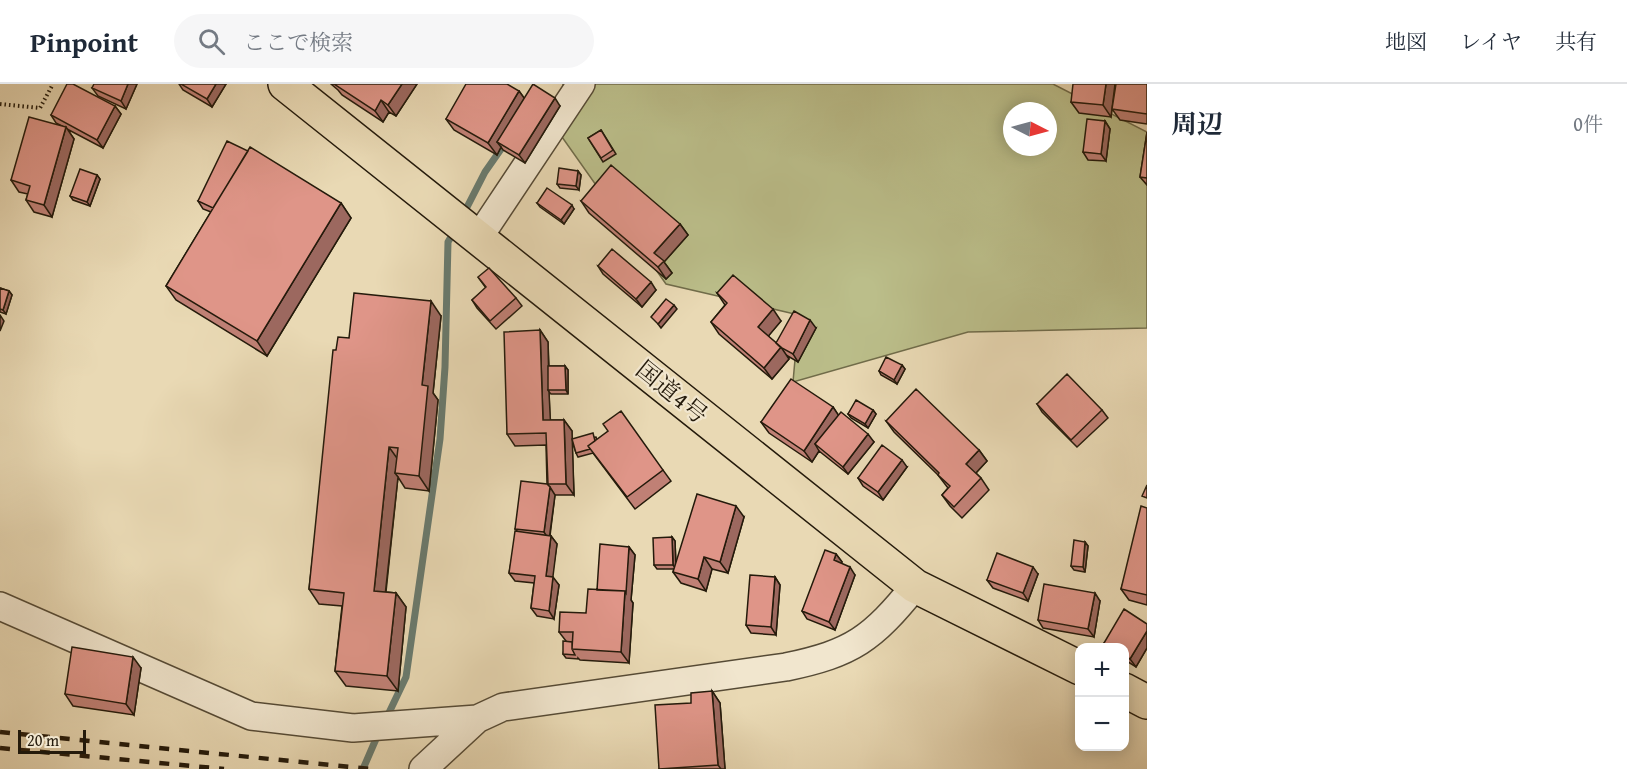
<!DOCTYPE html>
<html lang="ja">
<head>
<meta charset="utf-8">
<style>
	body { margin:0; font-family:"Gentium Book Plus","Noto Serif JP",serif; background:#f6f6f7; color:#1f2937 }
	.controls { position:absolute; right:18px; bottom:18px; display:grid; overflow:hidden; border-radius:12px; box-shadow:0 3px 15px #0003 }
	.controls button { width:54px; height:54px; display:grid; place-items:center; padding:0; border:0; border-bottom:2px solid #e0e1e3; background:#fff; color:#1f2937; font:30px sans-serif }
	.compass { position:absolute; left:1003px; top:18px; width:54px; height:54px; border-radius:50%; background:#fff; box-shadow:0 3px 15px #0003; rotate:96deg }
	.scale { position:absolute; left:18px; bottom:15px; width:68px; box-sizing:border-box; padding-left:6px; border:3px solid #241a0b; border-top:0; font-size:16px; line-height:21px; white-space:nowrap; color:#241a0b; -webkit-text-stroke:4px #f1e6ce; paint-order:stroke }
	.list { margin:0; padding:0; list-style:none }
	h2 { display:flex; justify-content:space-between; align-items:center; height:78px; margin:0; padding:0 24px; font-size:26px }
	h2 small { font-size:20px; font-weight:400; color:#747a83 }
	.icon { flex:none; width:33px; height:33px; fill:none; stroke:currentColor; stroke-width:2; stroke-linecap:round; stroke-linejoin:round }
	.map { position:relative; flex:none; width:1147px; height:685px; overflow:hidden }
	header { display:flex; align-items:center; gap:36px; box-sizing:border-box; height:84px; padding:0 30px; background:#fff; border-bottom:2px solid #e0e1e3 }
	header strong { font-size:28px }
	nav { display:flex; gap:33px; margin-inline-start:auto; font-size:21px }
	.search { width:420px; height:54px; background:#f6f6f7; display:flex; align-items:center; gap:15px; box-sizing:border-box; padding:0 21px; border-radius:33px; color:#747a83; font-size:22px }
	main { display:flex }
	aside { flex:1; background:#fff }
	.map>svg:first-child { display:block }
	.green { fill:#bbbe8a; stroke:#706c4a; stroke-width:1.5; fill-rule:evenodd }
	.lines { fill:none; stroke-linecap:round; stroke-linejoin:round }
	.stream { stroke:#697a6e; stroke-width:7 }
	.minor-casing { stroke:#554a35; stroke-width:30 }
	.highway-casing { stroke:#241a0b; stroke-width:36 }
	.path { stroke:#241a0b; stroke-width:4; stroke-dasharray:1.5 3; stroke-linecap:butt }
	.minor { stroke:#f1e6ce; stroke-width:27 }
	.highway { stroke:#e9d9b4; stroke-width:33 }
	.rail { stroke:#241a0b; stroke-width:4.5; stroke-dasharray:10 10; stroke-linecap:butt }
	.wall { fill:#c08075; stroke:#241a0b; stroke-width:1.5 }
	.shaded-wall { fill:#9c685f; stroke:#241a0b; stroke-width:1.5 }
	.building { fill:#df9588; stroke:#241a0b; stroke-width:1.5 }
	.labels { text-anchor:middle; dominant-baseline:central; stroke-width:4.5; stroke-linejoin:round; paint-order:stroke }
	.street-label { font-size:24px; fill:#241a0b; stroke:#f1e6ce }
</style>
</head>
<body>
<header>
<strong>Pinpoint</strong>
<div class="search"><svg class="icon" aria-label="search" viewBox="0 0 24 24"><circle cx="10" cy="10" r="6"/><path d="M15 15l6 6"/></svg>ここで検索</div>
<nav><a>地図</a><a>レイヤ</a><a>共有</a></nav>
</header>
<main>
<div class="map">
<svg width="1147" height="685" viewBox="0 0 1147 685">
	<rect width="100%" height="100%" fill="#e9d9b4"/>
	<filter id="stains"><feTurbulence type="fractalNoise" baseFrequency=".00333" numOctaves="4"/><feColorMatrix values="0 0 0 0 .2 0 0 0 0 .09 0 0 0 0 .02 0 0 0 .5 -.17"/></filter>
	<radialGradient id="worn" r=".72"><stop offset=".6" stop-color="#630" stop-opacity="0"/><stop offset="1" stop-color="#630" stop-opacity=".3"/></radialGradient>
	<path class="green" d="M563 0H1053L1147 48V244L968 248 793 298 799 231 666 200 562 53ZM1012 27H1048V63H1012Z"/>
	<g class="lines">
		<path class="stream" d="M463 131 485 88 506 58
			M386 635 406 593 440 355 445 283 448 158 455 146
			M363 685 379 648"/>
		<g class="minor-casing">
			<path id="minor" d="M479 153 581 0
				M0 522 251 632 353 644 477 635
				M423 685 477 635 503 623 786 583C853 569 872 555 915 502"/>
		</g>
		<g class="highway-casing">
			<path id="highway" d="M285 0 915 502 1080 584
				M1124 606 1147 618"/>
		</g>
		<path class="path" d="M0 20 40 24 53 0"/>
		<use href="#minor" class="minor"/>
		<use href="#highway" class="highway"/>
		<path class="rail" d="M0 648 370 685
			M0 664 224 685"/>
	</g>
	<path class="wall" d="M137 0 126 25 98 12 92 4Z
		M179 0H226L212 23 183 6Z
		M331 0H417L396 32 389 28 383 38 342 11 338 6Z
		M1115 0 1111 33 1079 29 1071 18Z
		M1147 0V40L1120 36 1112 25Z
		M519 7 524 14 560 22 525 79 503 66 501 63 497 71 454 46 446 35Z
		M115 22 121 30 103 64 67 45 74 55 52 133 34 128 26 116 28 110 19 108 11 96 62 42 56 39 51 31Z
		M1105 37 1110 45 1106 77 1088 76 1083 68Z
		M601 46 616 70 603 78 588 54Z
		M1147 48V101L1140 93Z
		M578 87 581 91 579 106 560 104 557 100Z
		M97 91 100 95 90 122 73 116 70 112Z
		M198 117 341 119 351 134 267 272 176 216 166 202 211 128 203 125Z
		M581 117 680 140 688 151 664 178 672 189 666 195 589 129Z
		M537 119 574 125 564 140 540 123Z
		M598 182 656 206 642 223 603 190Z
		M478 193 516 214 522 222 496 245 477 224 472 216 486 204Z
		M0 204 9 207 12 211 6 230 0 228Z
		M717 209 781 237 768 252 776 259 816 244 798 278 786 271 789 275 772 295 719 250 711 238 725 221Z
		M441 232 433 309 438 316 429 407 405 404 398 393 386 508 396 509 406 523 398 607 346 602 335 587 342 522 319 520 309 505 336 266 349 254Z
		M540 246 548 258 549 282H565L568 286V310H551L549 308 550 336H564L572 347V355L596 353 597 356 663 386 671 397 635 425 593 369 578 373 576 369 572 357 574 411H555L550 452H551L557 460 552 493 559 501 554 535 537 532 531 524 534 499 515 497 509 489 517 447 515 445 547 400 546 361 515 362 507 350Z
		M902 281 905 285 897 300 881 291 879 287Z
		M1037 320 1102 326 1108 334 1077 363 1042 328Z
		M833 323 838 331 874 358 848 390 819 367 812 378 769 349 761 338Z
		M873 326 876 330 868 344 851 334 848 330Z
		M886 337 979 366 987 377 976 389 981 394 989 406 962 434 950 422 942 411 948 404 938 391 894 348Z
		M907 383 883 416 863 402 858 394Z
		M1147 424V521L1129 516 1121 505Z
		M744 433 728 489 712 485 706 507 681 499 673 488 674 485H657L654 481 672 453 675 457 676 480Z
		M1085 458 1088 462 1085 488 1074 486 1071 482Z
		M629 463 635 471 631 516 633 519 629 579 580 576 578 574V575L566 574 563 570 566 557 559 548 586 529 597 506Z
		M836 470 842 478 841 479 855 491 835 546 807 535 802 527Z
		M1038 490 1028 517 993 504 987 496Z
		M775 493 780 501 776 551 751 549 746 541Z
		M1100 517 1094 553 1043 544 1038 536Z
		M1147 540V564L1136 583 1125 576V564H1107L1104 559Z
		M141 584 134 631 73 622 65 610Z
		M712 607 720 619 725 685H659L691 619Z"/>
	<path class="shaded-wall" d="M128 0H137L126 25 121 17Z
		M216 0H226L212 23 207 15Z
		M402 0H417L396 32 388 21Z
		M1106 0H1115L1111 33 1103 21Z
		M519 7 527 18 497 58 501 63 497 71 488 59Z
		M555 14 560 22 525 79 519 71Z
		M381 16 389 28 383 38 375 27Z
		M115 22 121 30 103 64 97 56Z
		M1105 37 1110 45 1106 77 1101 70Z
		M66 43 74 55 52 133 44 121Z
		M578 87 581 91 579 106 576 102Z
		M97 91 100 95 90 122 87 118Z
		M341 119 351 134 267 272 257 257Z
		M572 121 574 125 564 140 561 136Z
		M680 140 688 151 664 178 672 189 666 195 658 183 654 169Z
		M651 198 656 206 642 223 636 215Z
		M9 207 12 211 6 230 3 226Z
		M431 217 441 232 433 309 438 316 429 407 419 392 422 301Z
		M674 221 677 225 661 244 658 240Z
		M773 225 781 237 766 255 758 243Z
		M0 231 4 237 0 247Z
		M810 236 816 244 798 278 793 270Z
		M540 246 548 258 549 306H548L549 308 551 348 543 336Z
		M781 263 789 275 772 295 764 284Z
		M902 281 905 285 897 300 894 296Z
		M565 282 568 286V310L566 306Z
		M833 323 841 335 815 360 819 367 812 378 804 367Z
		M873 326 876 330 868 344 865 340Z
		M564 336 572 347 574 411 566 400Z
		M868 350 874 358 848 390 843 383Z
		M389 363 399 377 395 389 398 393 384 521 374 507Z
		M979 366 987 377 974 391 966 380Z
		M902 376 907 383 883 416 878 408Z
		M550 403 555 411 549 456 544 448Z
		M736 422 744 433 728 489 720 478Z
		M551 452 557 460 552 500 546 492Z
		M672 453 675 457 676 485 673 481Z
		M1085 458 1088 462 1085 488 1083 483Z
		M629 463 635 471 631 516 633 519 629 579 621 568 625 507Z
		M836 470 842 478 840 484 834 476Z
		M704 473 712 485 706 507 698 495Z
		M850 483 855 491 835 546 829 538Z
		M1033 483 1038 490 1028 517 1023 509Z
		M553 493 559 501 554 535 549 527Z
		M775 493 780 501 776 551 771 543Z
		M396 509 406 523 398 607 387 592Z
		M1095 509 1100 517 1094 553 1088 545Z
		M1147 547V564L1136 583 1130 575Z
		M133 573 141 584 134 631 126 620Z
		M712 607 720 619 725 685H721L718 681Z"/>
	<path class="building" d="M67 0H73L115 22 97 56 51 31Z
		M94 0H128L121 17 92 4Z
		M181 0H216L207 15Z
		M334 0H402L388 21 381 16 375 27Z
		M466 0H507L519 7 488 59 446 35Z
		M533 0 555 14 519 71 497 58Z
		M1073 0H1106L1103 21 1071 18Z
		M1116 0H1147V30L1112 25Z
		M29 33 66 43 44 121 26 116 30 102 11 96Z
		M1087 35 1105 37 1101 70 1083 68Z
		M601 46 613 66 601 74 588 54Z
		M1147 48V94L1140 93Z
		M227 57 248 67 213 124 198 117Z
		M250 63 341 119 257 257 166 202Z
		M611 81 680 140 654 169 664 177 658 183 581 117Z
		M559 84 578 87 576 102 557 100Z
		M80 85 97 91 87 118 70 112Z
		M547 104 572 121 561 136 537 119Z
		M612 165 651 198 636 215 598 182Z
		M489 184 516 214 490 237 472 216 486 203 478 193Z
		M733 191 773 225 758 243 781 263 764 284 711 238 727 219 717 209Z
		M0 204 9 207 3 226 0 225Z
		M354 209 431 217 422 301 428 302 419 392 395 389 398 364 389 363 374 507 396 509 387 592 335 587 344 509 309 505 333 266H336L338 253 349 254Z
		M666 215 674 221 658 240 651 233Z
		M794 227 810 236 793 270 780 263 776 259Z
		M540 246 543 336H564L566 400H548L546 349 507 350 504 248Z
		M886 273 902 281 894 296 879 287Z
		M548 282H565L566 306H548Z
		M1067 290 1102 326 1071 356 1037 320Z
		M791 295 833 323 804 367 761 338Z
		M916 305 979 366 966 380 981 394 954 423 942 411 950 402 938 391 939 389 886 337Z
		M856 316 873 326 865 340 848 330Z
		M621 327 663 386 627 413 588 362 608 347 603 340Z
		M841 328 868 350 843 383 815 360Z
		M593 349 595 357 588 362 590 365 576 369 572 355Z
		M882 361 902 376 878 408 858 394Z
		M521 397 547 400 550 403 544 448 515 445Z
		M1147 401V414L1142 412Z
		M697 410 736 422 720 478 704 473 698 495 673 488Z
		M1141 422 1147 424V511L1121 505Z
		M515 447 551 452 546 492 553 493 549 527 531 524 535 492 509 489Z
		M672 453 673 481H654L653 454Z
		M1074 456 1085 458 1083 483 1071 482Z
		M600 460 629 463 626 509 625 507 597 506Z
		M825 466 836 470 834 476 850 483 829 538 802 527Z
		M997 469 1033 483 1023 509 987 496Z
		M750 491 775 493 771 543 746 541Z
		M1044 500 1095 509 1088 545 1038 536Z
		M588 505 625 507 621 568 572 565 573 548H559L560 528 586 529Z
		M1124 525 1147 540V547L1130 575 1125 571V564H1112L1104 559Z
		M563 557 572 558V565L575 571 563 570Z
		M72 563 133 573 126 620 65 610Z
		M712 607 718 681 659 685 655 621 691 619V609Z"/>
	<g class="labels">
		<g class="street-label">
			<text transform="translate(672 308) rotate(39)">国道4号</text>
		</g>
	</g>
	<rect width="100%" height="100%" filter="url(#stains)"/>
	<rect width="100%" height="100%" fill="url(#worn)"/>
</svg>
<div class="controls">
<button>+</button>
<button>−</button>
</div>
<svg class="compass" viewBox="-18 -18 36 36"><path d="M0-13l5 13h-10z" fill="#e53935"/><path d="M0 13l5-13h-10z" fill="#747a83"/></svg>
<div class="scale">20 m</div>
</div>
<aside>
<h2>周辺<small>0件</small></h2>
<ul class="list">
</ul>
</aside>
</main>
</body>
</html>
